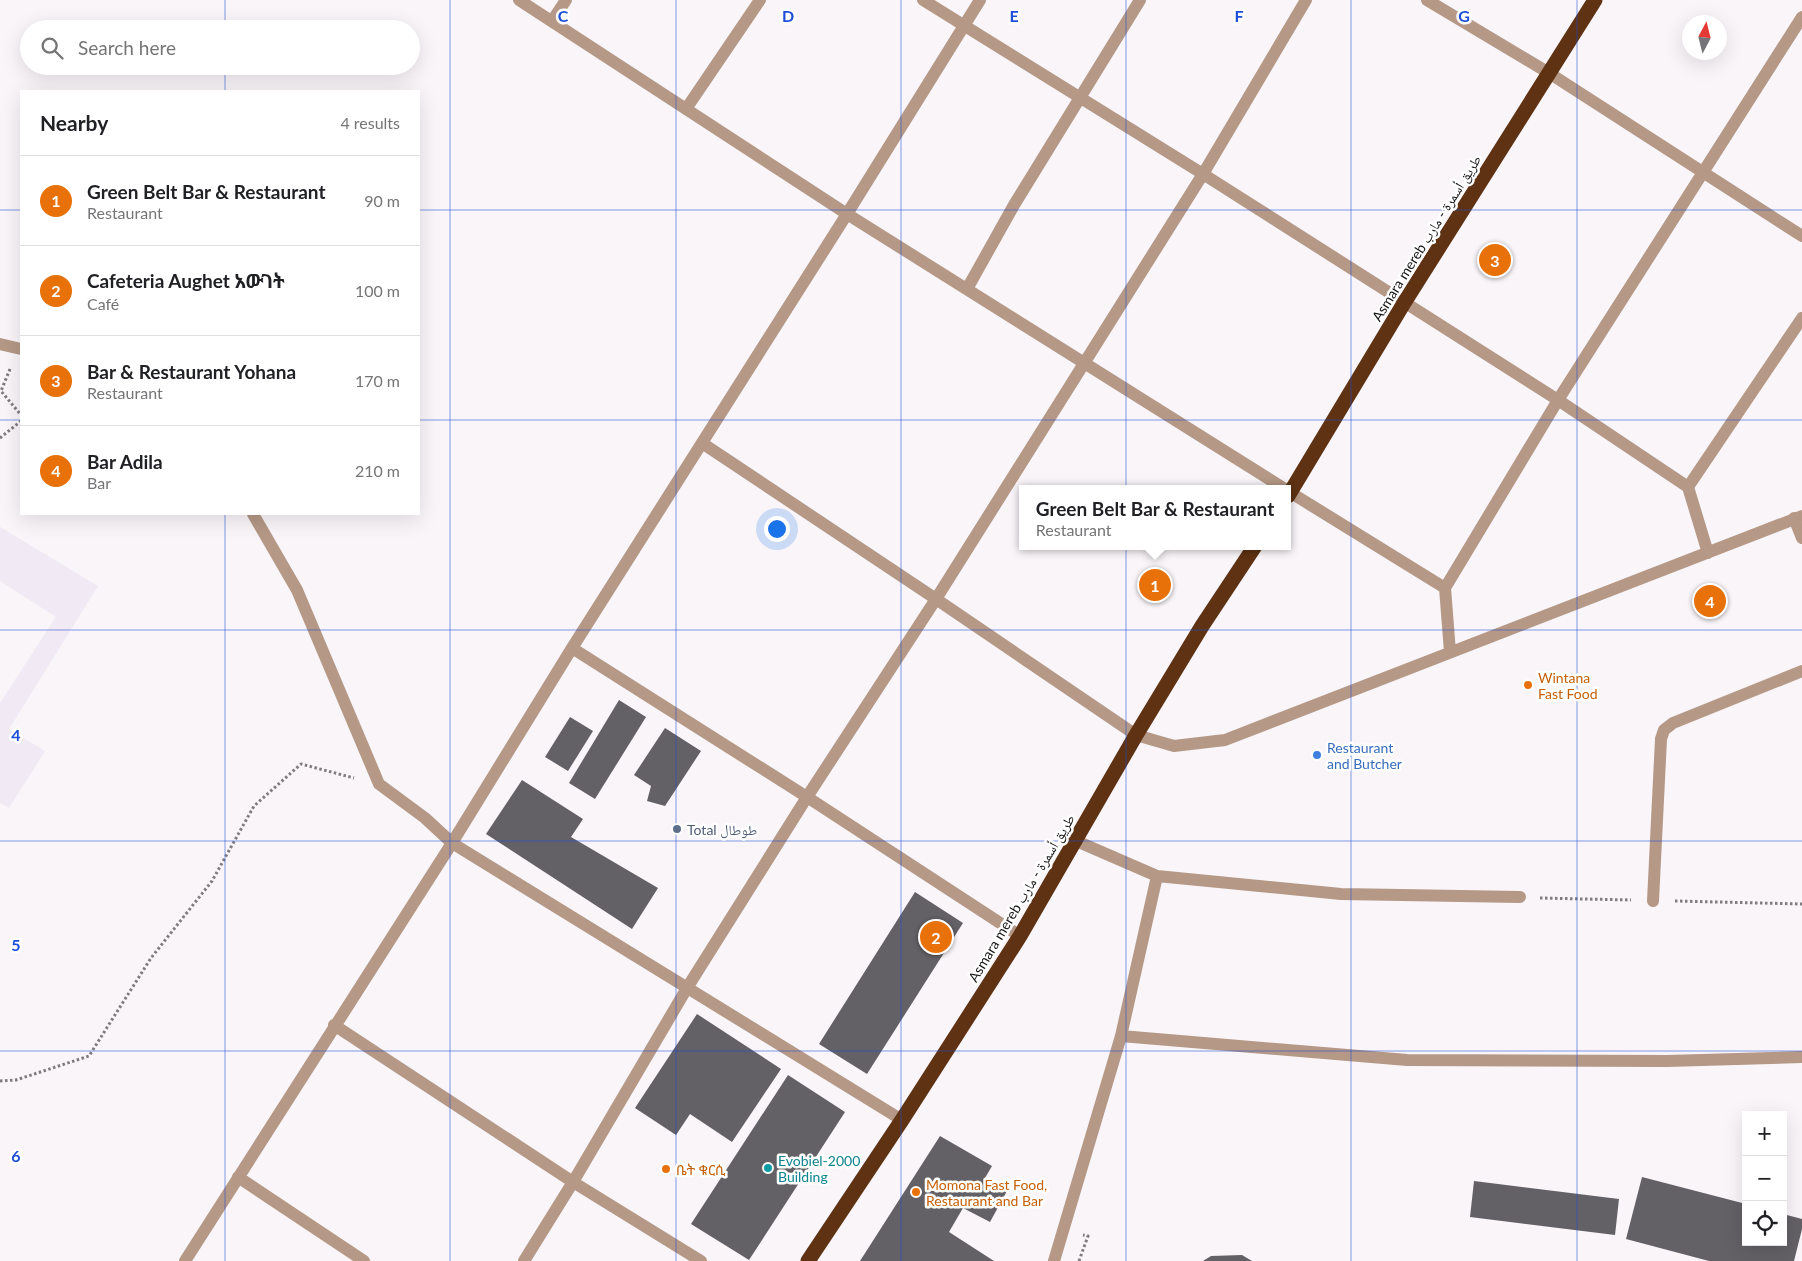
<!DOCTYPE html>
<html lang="en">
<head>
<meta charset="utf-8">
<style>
	body { margin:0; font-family:Lato,"Noto Naskh Arabic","Noto Sans Ethiopic",sans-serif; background:#f2f2f2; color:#202124 }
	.controls { position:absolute; right:15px; bottom:15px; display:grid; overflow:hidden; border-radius:0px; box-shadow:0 5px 20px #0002 }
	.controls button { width:45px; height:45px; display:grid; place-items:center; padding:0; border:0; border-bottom:1px solid #e0e0e0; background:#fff; color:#202124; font:25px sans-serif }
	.compass { position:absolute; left:1682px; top:15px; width:45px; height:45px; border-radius:50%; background:#fff; box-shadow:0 5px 20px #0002; rotate:7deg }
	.you { position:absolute; left:776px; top:528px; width:18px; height:18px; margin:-12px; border:4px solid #fff; border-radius:50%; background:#1a73e8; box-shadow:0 0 0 8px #1a73e833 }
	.badge { display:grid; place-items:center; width:32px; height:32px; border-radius:50%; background:#db2777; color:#fff; font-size:16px; font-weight:700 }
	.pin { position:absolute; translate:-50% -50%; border:2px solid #fff; box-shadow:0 1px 5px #0006 }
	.popup { position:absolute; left:1019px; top:485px; width:272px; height:65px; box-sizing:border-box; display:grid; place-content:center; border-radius:0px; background:#fff; filter:drop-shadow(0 1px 4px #0005); font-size:16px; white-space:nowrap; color:#757577 }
	.popup b { font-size:19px; color:#202124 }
	.popup::after { content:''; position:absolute; left:50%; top:100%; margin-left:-10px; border:10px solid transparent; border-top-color:#fff }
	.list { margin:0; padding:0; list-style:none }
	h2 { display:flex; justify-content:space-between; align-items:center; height:65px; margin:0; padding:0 20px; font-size:21px }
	h2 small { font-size:16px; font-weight:400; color:#757577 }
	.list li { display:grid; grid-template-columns:32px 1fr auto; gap:15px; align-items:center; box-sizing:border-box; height:90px; padding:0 20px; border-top:1px solid #e0e0e0 }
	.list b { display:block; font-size:19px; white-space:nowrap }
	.list p { margin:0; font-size:16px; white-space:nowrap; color:#757577 }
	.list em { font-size:16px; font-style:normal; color:#757577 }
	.icon { flex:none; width:28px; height:28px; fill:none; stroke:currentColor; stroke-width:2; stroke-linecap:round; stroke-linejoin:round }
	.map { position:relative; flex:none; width:1802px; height:1261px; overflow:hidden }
	.search { position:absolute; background:#fff; box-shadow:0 5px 20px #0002; left:20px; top:20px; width:400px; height:55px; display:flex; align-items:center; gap:12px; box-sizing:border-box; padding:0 18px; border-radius:28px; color:#757577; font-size:19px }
	.panel { position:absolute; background:#fff; box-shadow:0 5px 20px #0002; left:20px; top:90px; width:400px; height:425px; border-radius:0px }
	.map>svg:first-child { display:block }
	.built { fill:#f1e9f3 }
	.building { fill:#636165 }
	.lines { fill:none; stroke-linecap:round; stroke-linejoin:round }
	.path { stroke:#7e7c7e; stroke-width:3; stroke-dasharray:2.5 2.5; stroke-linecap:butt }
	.minor { stroke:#b59886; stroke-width:12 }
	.highway { stroke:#5e3212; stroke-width:15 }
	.grid { fill:none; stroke:#1d4ed8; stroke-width:1; stroke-opacity:0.55 }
	.food-dot { fill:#e8710a; stroke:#fff; stroke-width:2 }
	.shop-dot { fill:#3f7fe0; stroke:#fff; stroke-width:2 }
	.service-dot { fill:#5c6f8a; stroke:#fff; stroke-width:2 }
	.culture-dot { fill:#0f9aa8; stroke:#fff; stroke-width:2 }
	.labels { text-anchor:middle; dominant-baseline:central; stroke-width:5; stroke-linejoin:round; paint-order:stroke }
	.street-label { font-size:14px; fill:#181718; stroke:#fff }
	.food-label { font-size:14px; fill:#c56008; stroke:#fff; text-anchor:start }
	.shop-label { font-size:14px; fill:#366cbe; stroke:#fff; text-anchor:start }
	.service-label { font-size:14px; fill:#4e5e75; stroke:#fff; text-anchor:start }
	.culture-label { font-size:14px; fill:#0d838f; stroke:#fff; text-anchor:start }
	.grid-label { font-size:16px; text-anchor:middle; font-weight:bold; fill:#1d4ed8; stroke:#fff; stroke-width:5; stroke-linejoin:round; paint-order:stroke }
</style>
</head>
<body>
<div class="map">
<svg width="1802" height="1261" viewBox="0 0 1802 1261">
	<rect width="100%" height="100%" fill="#f9f5f9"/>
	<path class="built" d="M0 527 98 586 9 729 45 751 9 808 0 803V703L56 617 0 581Z"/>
	<path class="building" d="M619 700 646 717 595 799 569 783Z
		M570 717 593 731 568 771 545 757Z
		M665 728 701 751 665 806 647 801 651 786 634 775Z
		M522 780 583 819 571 837 658 888 632 929 486 834Z
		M915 892 963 923 867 1074 819 1044Z
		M697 1014 781 1069 732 1142 690 1114 676 1135 635 1108Z
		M788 1075 845 1112 749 1260 691 1224Z
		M940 1136 992 1166 985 1178 1007 1191 990 1222 963 1208 949 1232 994 1261H860Z
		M1642 1177 1746 1204V1242H1783V1214L1802 1219V1229L1794 1261H1709L1626 1239Z
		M1474 1181 1619 1199 1615 1235 1470 1217Z
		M1242 1255 1252 1261H1203L1211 1256Z"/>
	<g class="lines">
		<path class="path" d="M10 369 1 391 21 415
			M0 438 21 421
			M1540 898 1631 900
			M1675 901 1802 904
			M0 1081 16 1080 89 1056 151 958 212 881 254 806 301 764 354 778
			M1079 1261 1088 1236 1083 1235"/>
		<path class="minor" d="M519 0 847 214 1285 489
			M923 0 1203 174 1558 400 1688 487 1708 553
			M1427 0 1549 73 1802 236
			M552 21 566 0
			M686 109 760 0
			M967 289 1014 205 1140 0
			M0 344 21 349
			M702 443 936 599 1136 735 1174 746 1225 740 1802 516
			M1688 487 1802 318
			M1288 491 1445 588
			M253 514 297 590 379 784 425 818 452 843 902 1120
			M1794 518 1802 538
			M572 648 807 797 1020 936
			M1450 652 1445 588 1558 400 1802 17
			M1074 840 1157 876 1341 894 1520 897
			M1653 901 1661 739 1664 730 1673 723 1802 671
			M334 1025 573 1182 701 1261
			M1121 1036 1407 1060 1667 1061 1802 1057
			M238 1177 364 1261
			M185 1261 452 843 572 648 847 214 980 0
			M524 1261 573 1182 687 988 807 797 936 599 1203 174 1306 0
			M1054 1261 1121 1036 1157 876"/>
		<path class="highway" d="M1288 496 1404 303 1595 0
			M808 1261 902 1120 1020 936 1136 735 1202 626 1255 546"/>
	</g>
	<path class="grid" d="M225 0V29M450 0V1261M676 0V1261M901 0V1261M1126 0V1261M1351 0V1261M1577 0V1261M225 66V91M0 210H21M419 210H1802M0 420H21M419 420H1802M225 514V1261M0 630H1802M0 841H1802M0 1051H1802"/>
	<g class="food-dot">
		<circle cx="1528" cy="685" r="5"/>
		<circle cx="666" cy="1169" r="5"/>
		<circle cx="916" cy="1192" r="5"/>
	</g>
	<circle class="shop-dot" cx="1317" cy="755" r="5"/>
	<circle class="service-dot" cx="677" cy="829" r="5"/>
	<circle class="culture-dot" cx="768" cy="1168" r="5"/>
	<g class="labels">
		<g class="street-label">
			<text transform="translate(1426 238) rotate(-58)">Asmara mereb طريق أسمرة - مارب</text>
			<text transform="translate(1021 898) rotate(-59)">Asmara mereb طريق أسمرة - مارب</text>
		</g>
		<g class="food-label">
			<text x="1538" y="677">Wintana<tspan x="1538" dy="16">Fast Food</tspan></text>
			<text x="676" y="1169">ቤት ቁርሲ</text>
			<text x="926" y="1184">Momona Fast Food,<tspan x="926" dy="16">Restaurant and Bar</tspan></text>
		</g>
		<g class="shop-label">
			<text x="1327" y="747">Restaurant<tspan x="1327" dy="16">and Butcher</tspan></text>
		</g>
		<g class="service-label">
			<text x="687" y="829">Total طوطال</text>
		</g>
		<g class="culture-label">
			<text x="778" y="1160">Evobiel-2000<tspan x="778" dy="16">Building</tspan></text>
		</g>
	</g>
	<g class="grid-label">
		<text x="563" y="22">C</text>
		<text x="788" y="22">D</text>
		<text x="1014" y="22">E</text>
		<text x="1239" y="22">F</text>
		<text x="1464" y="22">G</text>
		<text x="16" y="741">4</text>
		<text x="16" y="951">5</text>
		<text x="16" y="1162">6</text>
	</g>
</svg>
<div class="controls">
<button>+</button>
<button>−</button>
<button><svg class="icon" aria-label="locate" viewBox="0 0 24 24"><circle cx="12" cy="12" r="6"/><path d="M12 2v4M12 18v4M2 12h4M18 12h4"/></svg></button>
</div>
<svg class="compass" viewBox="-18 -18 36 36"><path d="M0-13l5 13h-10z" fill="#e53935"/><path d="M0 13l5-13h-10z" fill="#757577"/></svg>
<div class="you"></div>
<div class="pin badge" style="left:1155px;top:585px;background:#e8710a">1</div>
<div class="popup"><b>Green Belt Bar &amp; Restaurant</b>Restaurant</div>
<div class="pin badge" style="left:936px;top:937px;background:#e8710a">2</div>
<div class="pin badge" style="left:1495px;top:260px;background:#e8710a">3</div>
<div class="pin badge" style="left:1710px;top:601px;background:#e8710a">4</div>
<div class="search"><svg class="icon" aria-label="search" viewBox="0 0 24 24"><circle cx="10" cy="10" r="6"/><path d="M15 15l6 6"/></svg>Search here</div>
<section class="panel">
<h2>Nearby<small>4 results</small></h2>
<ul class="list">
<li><span class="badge" style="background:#e8710a">1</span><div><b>Green Belt Bar &amp; Restaurant</b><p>Restaurant</p></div><em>90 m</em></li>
<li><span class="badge" style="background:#e8710a">2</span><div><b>Cafeteria Aughet አውገት</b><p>Café</p></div><em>100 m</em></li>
<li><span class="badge" style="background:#e8710a">3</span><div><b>Bar &amp; Restaurant Yohana</b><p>Restaurant</p></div><em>170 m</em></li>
<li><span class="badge" style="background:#e8710a">4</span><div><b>Bar Adila</b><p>Bar</p></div><em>210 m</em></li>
</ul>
</section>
</div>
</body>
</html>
